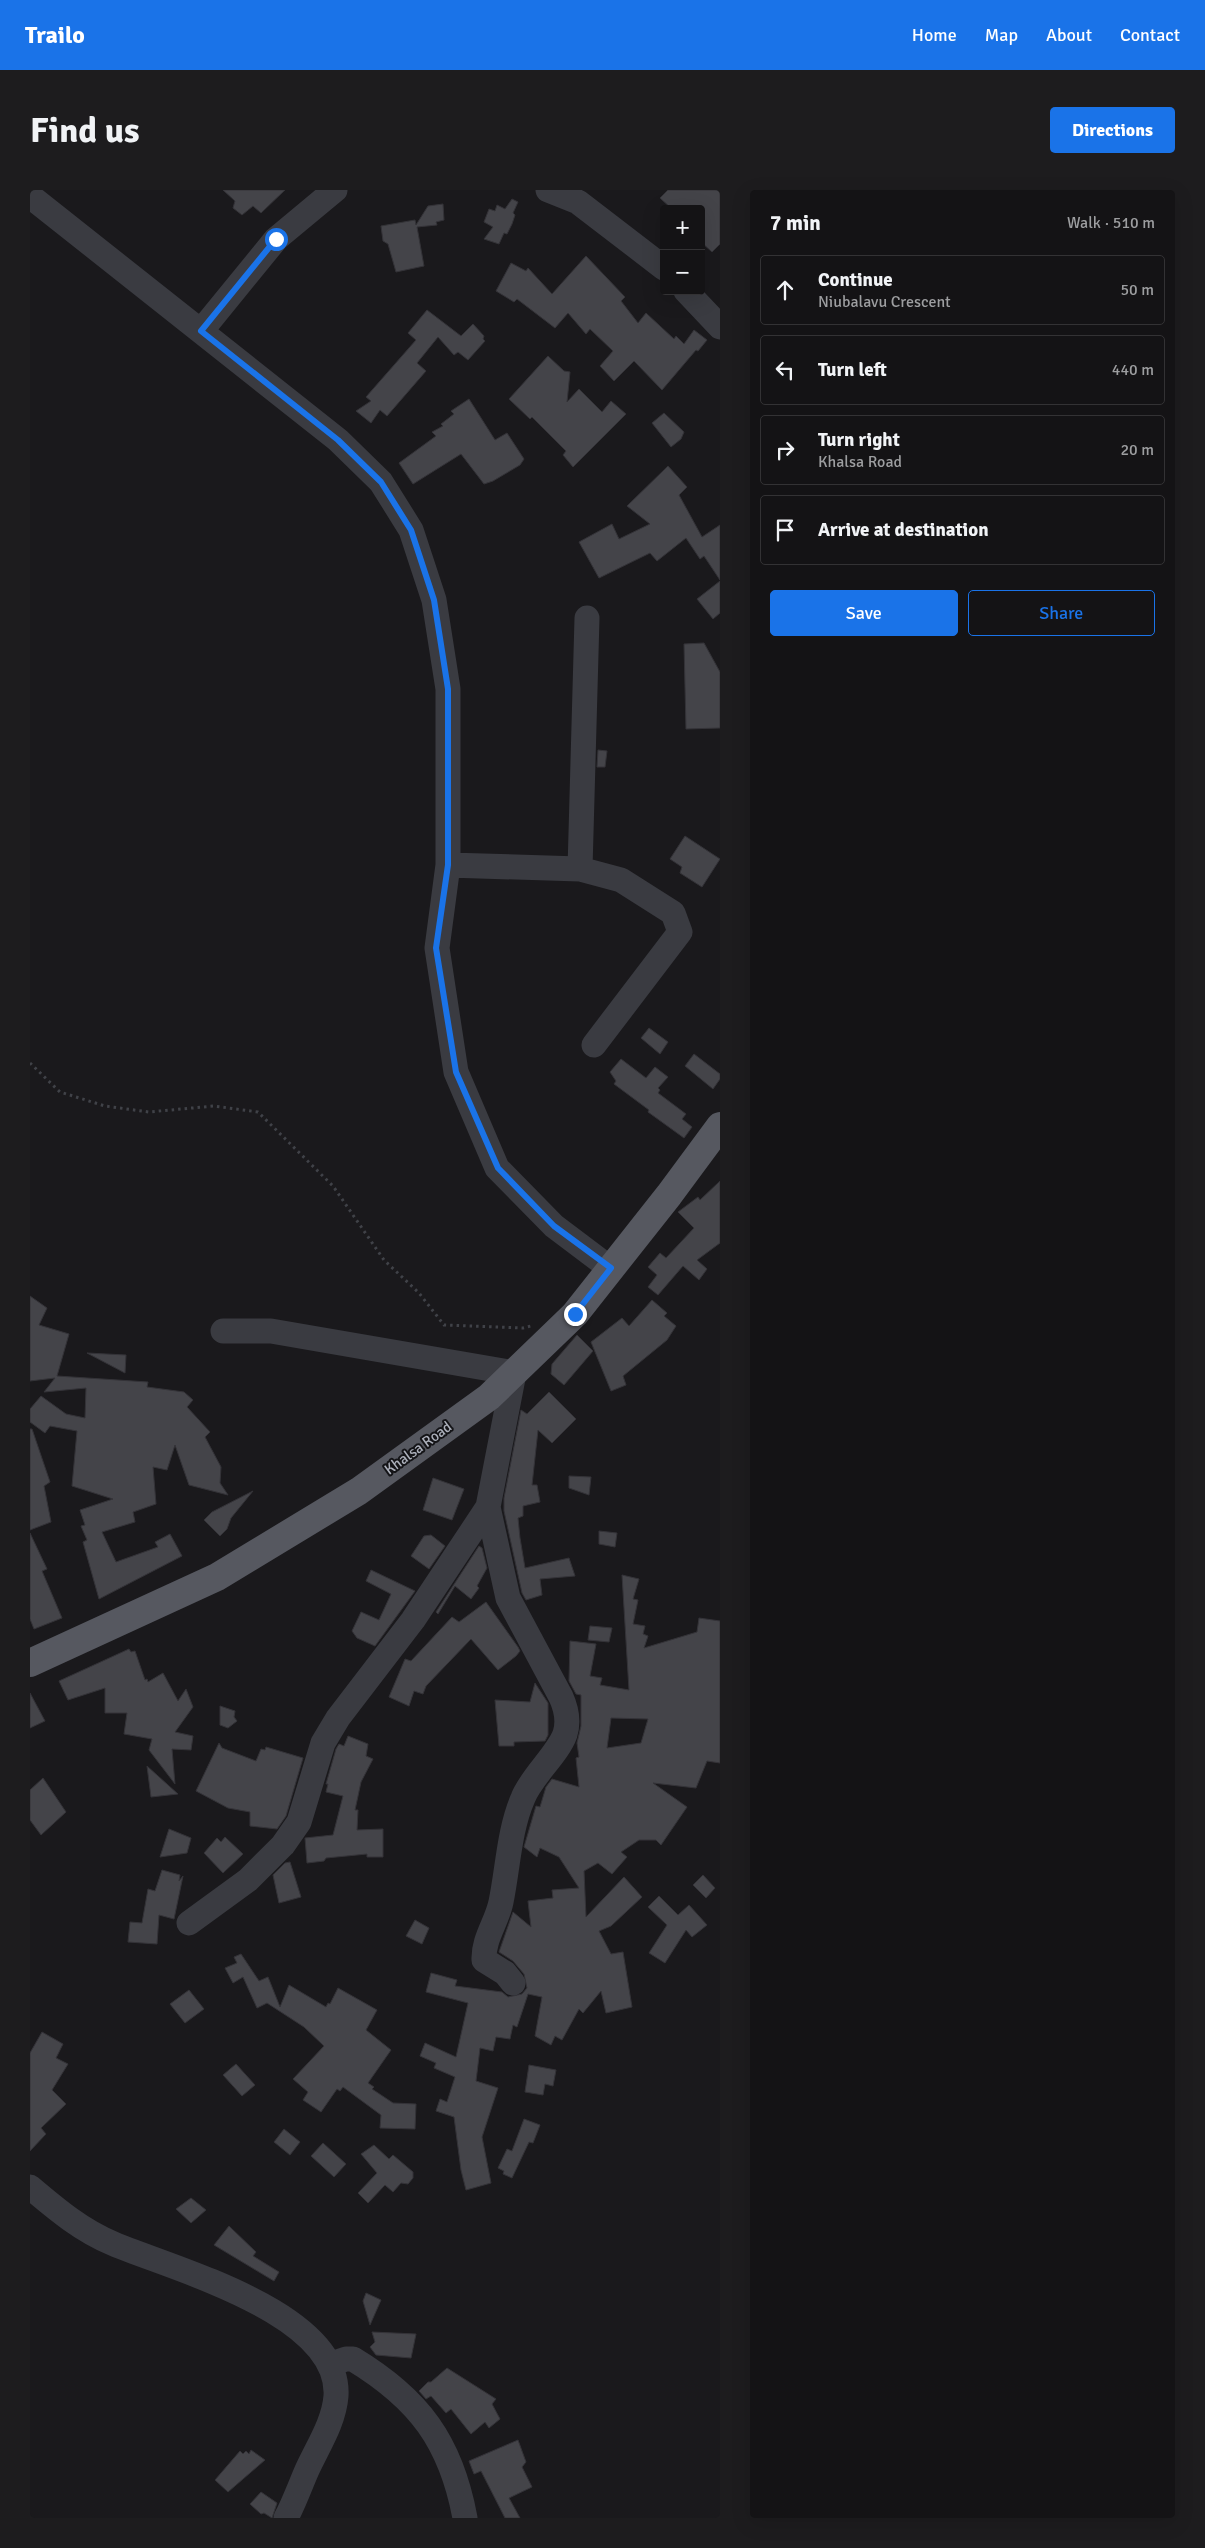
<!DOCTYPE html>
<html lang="en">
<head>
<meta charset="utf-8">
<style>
	body { margin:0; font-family:Signika,sans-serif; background:#1d1c1e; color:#f1f3f6 }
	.controls { position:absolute; right:15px; top:15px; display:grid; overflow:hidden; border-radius:5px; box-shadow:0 5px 20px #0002 }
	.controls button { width:45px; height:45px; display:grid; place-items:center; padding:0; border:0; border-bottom:1px solid #333234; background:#141315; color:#f1f3f6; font:25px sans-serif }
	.stop { position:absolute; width:15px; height:15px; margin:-11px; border:4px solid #1a73e8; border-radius:50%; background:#fff }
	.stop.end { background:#1a73e8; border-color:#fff; box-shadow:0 1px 5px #0008 }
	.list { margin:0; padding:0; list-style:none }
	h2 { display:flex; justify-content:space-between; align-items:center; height:65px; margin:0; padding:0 20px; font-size:21px }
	h2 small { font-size:16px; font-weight:400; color:#9d9ea0 }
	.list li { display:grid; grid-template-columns:32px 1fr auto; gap:15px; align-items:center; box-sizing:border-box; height:70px; margin:0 10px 10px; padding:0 10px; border:1px solid #333234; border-radius:5px }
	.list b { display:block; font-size:19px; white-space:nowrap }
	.list p { margin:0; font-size:16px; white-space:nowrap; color:#9d9ea0 }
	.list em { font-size:16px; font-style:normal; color:#9d9ea0 }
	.actions { display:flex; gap:10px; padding:15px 20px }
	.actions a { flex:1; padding:11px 0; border:1px solid #1a73e8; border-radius:5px; text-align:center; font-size:18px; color:#1a73e8 }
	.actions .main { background:#1a73e8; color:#fff }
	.icon { flex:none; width:28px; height:28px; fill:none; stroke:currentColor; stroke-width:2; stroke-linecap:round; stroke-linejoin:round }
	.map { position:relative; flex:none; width:690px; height:2328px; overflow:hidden; border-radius:5px }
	header { display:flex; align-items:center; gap:30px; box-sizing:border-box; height:70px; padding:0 25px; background:#1a73e8; color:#fff }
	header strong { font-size:24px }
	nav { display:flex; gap:28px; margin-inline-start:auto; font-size:18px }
	.intro { display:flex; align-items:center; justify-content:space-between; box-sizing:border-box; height:120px; padding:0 30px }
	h1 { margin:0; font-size:35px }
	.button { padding:12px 22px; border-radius:5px; background:#1a73e8; color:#fff; font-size:18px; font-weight:700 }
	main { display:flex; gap:30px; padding:0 30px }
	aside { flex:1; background:#141315; border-radius:5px; box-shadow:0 5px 20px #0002 }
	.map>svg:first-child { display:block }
	.building { fill:#444449; stroke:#343338; fill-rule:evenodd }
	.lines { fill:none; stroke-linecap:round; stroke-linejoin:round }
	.path { stroke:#404248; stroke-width:3; stroke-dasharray:2.5 4; stroke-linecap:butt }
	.minor { stroke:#3a3b41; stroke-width:25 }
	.major { stroke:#565860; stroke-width:28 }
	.route { stroke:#1a73e8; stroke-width:6 }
	.labels { text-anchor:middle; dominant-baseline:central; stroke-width:4; stroke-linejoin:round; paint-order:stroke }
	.street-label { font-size:15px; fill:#acb0bb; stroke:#141417 }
</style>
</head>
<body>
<header>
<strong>Trailo</strong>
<nav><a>Home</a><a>Map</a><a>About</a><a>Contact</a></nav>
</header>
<div class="intro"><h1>Find us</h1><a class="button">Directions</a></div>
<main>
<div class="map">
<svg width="690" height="2328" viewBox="0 0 690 2328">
	<rect width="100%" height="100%" fill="#1a191c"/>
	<path class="building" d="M193 0H255L231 23 223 16 212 25 203 18 205 11Z
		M638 0H690V54L682 62 671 52V19H642L630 8Z
		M482 9 488 12 483 23 485 25 482 34 477 44 474 43 469 54 454 49 463 37 454 32 459 19 465 21 467 15 475 19Z
		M413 14 414 30 406 32 407 35 387 37 394 76 366 82 358 54 353 51 351 36 385 30 386 35 398 16Z
		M556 66 595 107 591 111 608 133 616 123 644 149 646 146 654 154 664 140 677 150 668 161 666 160 632 200 604 171 584 191 570 176 583 161 560 139 556 144 538 123 525 138 487 109 484 112 466 101 481 73 496 81 498 78 522 104Z
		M397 120 431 146 443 134 454 146 453 149 455 151 438 170 428 162 424 165 408 147 387 173 396 181 357 226 350 220 341 233 326 221 341 211 336 207 386 150 378 143Z
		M518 166 534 181 540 182 537 212 549 199 572 222 581 211 596 224 543 277 533 265 536 261 502 227 500 229 479 209Z
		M439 209 465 250 477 243 494 269 490 275 463 291 454 294 431 264 383 294 369 273 406 246 402 242 413 236 411 234 424 224 421 221Z
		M634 223 654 242 651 249 641 257 622 233Z
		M638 276 657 297 649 305 672 347 690 335V390L674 366 670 369 656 348 627 371 620 363 569 388 549 352 582 334 589 349 620 334 597 316Z
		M690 391V423L683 429 667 409Z
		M674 453 690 482V538L656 539 654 454Z
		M568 560 577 561 575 577H567Z
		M655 646 690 669 672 697 650 683 652 677 640 669Z
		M619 838 638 852 630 864 611 848Z
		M664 864 690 884V889L683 899 655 876Z
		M591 869 616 888 625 877 638 887 628 898 630 900 628 903 656 924 652 929 662 937 654 948 618 922 619 920 584 894 586 891 580 882Z
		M690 991V1053L667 1070 677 1079 669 1090 653 1076 628 1105 618 1097 627 1085 618 1077 630 1063 636 1068 664 1038 648 1022 668 1007 670 1010Z
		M0 1106 17 1118 9 1135 39 1144 27 1186 118 1192 117 1197 154 1202 163 1210 157 1217 180 1242 175 1247 191 1277 190 1293 198 1305 159 1295 145 1255 137 1280 123 1277 126 1314 103 1322 105 1332 72 1342 86 1372 128 1357 125 1352 140 1344 152 1366 69 1409 53 1352 57 1350 51 1336 55 1335 50 1320 83 1309 42 1296 47 1241 20 1236 15 1243 0 1232V1219L11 1206 36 1224 55 1228 56 1198 14 1202 25 1188 0 1191Z
		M622 1110 637 1123 634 1126 646 1136 637 1150 593 1186 596 1195 581 1201 561 1152 592 1128 599 1136Z
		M547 1145 563 1161 534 1195 521 1184 522 1174Z
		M57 1163 96 1165 95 1183Z
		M519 1202 546 1229 522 1253 508 1240 502 1295H507L510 1312 493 1316V1326L488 1328 490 1348 495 1378 539 1368 545 1386 510 1389 512 1405 496 1410 492 1403 474 1321V1308L491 1220 497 1224Z
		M0 1239H2L20 1292 14 1296 21 1332 0 1340Z
		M539 1286 561 1287 559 1305 539 1298Z
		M403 1288 434 1299 422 1330 393 1320Z
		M223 1301 201 1328 197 1339 190 1346 174 1330 182 1322Z
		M569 1341 587 1343 585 1357 569 1354Z
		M0 1343 17 1379 12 1381 32 1428 4 1439 0 1429Z
		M401 1345 415 1356 399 1379 381 1366 394 1346Z
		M449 1356 452 1358 457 1378 447 1396 449 1398 441 1409 425 1396 408 1424 406 1422Z
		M341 1380 385 1401 345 1456 327 1448 322 1441 331 1422 349 1430 361 1404 336 1391Z
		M592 1385 609 1389 603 1409 608 1410 603 1434 615 1436 613 1444 618 1446 614 1458 667 1442 669 1428 690 1431V1573L677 1571 666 1598 623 1593 657 1617 631 1655 626 1650H609L591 1662 597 1667 582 1684 568 1673 554 1681 556 1727 594 1687 612 1707 581 1736 569 1741 581 1764 593 1762 602 1817 576 1823 571 1801 553 1823 549 1819 532 1850 525 1846 521 1855 505 1846 512 1807 498 1804 487 1837 483 1835 480 1849 466 1847 463 1861 450 1858 446 1891 468 1898 452 1947 461 1993 436 2000 431 1980 424 1927 406 1921 410 1909 417 1912 425 1887 404 1878 406 1873 390 1866 395 1853 426 1867 438 1813 396 1802 401 1783 427 1790 425 1796 472 1802 478 1807 492 1804 497 1798 494 1784 483 1771 469 1762 483 1722 501 1737 498 1711 523 1708 522 1700 549 1698 529 1667 510 1658 507 1667 494 1657 506 1616 510 1617 516 1597 522 1589 549 1597 546 1568 549 1567 547 1553 551 1536V1505L546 1504 539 1491 540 1451 566 1454 560 1486 572 1488 570 1495 599 1500ZM581 1528 618 1529 611 1553 577 1558Z
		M456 1412 488 1457 490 1461 486 1466 468 1480 441 1449 396 1496 393 1504 384 1501 379 1516 359 1507 375 1469 381 1471 422 1427 429 1432Z
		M560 1436 582 1438 579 1452 558 1450Z
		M99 1459 101 1462 105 1461 115 1490 117 1489 118 1492 133 1483 148 1511 156 1499 163 1517 145 1542 163 1546 161 1560 142 1559 145 1594 119 1560 122 1549 94 1544 97 1523H75V1498L38 1510 29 1491Z
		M505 1493 518 1513V1545L515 1551 484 1552V1556H469L465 1510 500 1512Z
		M0 1503 15 1531 0 1538Z
		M190 1516 205 1521 204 1527 207 1531 198 1538 190 1535Z
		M318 1546 338 1554 336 1566 343 1569 331 1592 325 1620H328L327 1640 353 1639V1667H337V1664L296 1668 294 1671 277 1673 275 1648 303 1645 313 1606 296 1602 298 1594H296L306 1559 309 1554 314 1556Z
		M189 1553 192 1558 226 1571 231 1559 235 1560 236 1557 273 1568 256 1626 247 1639 220 1636V1622L198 1618 166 1601Z
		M117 1576 148 1604 121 1607Z
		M13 1588 36 1622 11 1645 0 1630V1600Z
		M139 1639 161 1648 157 1663 130 1667Z
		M195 1647 213 1664 193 1683 174 1663 187 1648 191 1652Z
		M260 1672 271 1707 249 1713 243 1685 255 1673Z
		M132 1680 150 1685 149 1691 153 1686 144 1729 129 1725 127 1754 98 1752 100 1732 112 1733 118 1699 125 1701Z
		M673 1685 685 1698 676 1708 663 1695Z
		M629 1706 648 1725 659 1715 677 1735 662 1747 656 1740 635 1773 619 1763 637 1735 618 1717Z
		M385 1730 399 1738 392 1754 376 1746Z
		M211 1764 229 1791 238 1787 250 1817 259 1795 296 1817 298 1813 300 1814 308 1798 347 1820 336 1840 361 1860 338 1893 344 1897 342 1899 363 1913 386 1914 385 1939 350 1938 351 1925 313 1897 310 1901 307 1899 291 1922 273 1910 278 1902 263 1889 294 1856 274 1837 237 1813 227 1818 213 1787 203 1793 195 1778 207 1773 204 1767Z
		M159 1800 174 1819 155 1833 140 1814Z
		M12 1842 33 1854 26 1868 38 1874 22 1900 36 1914 11 1938 16 1944 0 1961V1863Z
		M206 1874 225 1895 212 1906 193 1885Z
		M499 1875 526 1880 523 1896 515 1894 513 1905 495 1902Z
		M494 1929 510 1935 503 1953 499 1952 482 1988 473 1984 474 1981 468 1978 477 1959 482 1961Z
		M254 1939 270 1952 260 1965 244 1952Z
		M293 1953 316 1974 304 1987 281 1966Z
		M344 1955 359 1969 363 1965 383 1982V1988L378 1994 371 1993 363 2002 355 1995 338 2013 328 2003 347 1983 331 1964Z
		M161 2008 176 2020 161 2033 146 2019Z
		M199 2036 226 2062 223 2066 249 2082 244 2091 184 2055Z
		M336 2103 351 2110 340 2135 333 2111Z
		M342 2142 386 2144 381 2168 346 2165 340 2157 345 2152Z
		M417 2178 466 2209 462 2214 470 2229 459 2238 455 2232 441 2244 421 2219 416 2223 401 2206 396 2209 389 2201 398 2192H401Z
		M488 2250 496 2272 492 2277 502 2297 479 2308 490 2328H475L451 2281 444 2284 439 2271Z
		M221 2260 235 2270 198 2302 185 2290 210 2261 213 2264 216 2261 219 2264Z
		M231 2302 247 2313 242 2328 234 2323 231 2324 220 2314Z"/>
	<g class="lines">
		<path class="path" d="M0 873 30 902 75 916 119 922 184 916 228 922 303 996 354 1070 389 1103 414 1135 493 1138 501 1136"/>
		<path class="minor" d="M518 0 548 12 634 78
			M0 6 308 250 351 292 381 340 404 410 418 499V675L407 758 426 882 467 978 524 1036 581 1079
			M656 101 690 137
			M171 141 246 49 305 0
			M418 675 550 679 591 690 643 723 650 742 564 855
			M550 679 557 428
			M193 1141H241L484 1183 458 1317 478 1408 531 1507C536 1518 539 1531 535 1544 528 1564 501 1587 493 1608 479 1640 478 1678 471 1712 467 1732 453 1749 454 1770L475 1783 483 1793
			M159 1733 218 1690 253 1655 269 1632 293 1553 308 1528 383 1430 458 1317
			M0 1997C26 2019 52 2041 84 2054 143 2079 311 2123 306 2206 304 2232 288 2256 277 2280 270 2296 264 2313 256 2328
			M301 2174 316 2169H323C389 2209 421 2252 435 2328"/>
		<path class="major" d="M0 1473 187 1387 329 1301 459 1207 545 1124 639 1005 690 936"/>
	</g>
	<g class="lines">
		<path class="route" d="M246 49 171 141 308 250 351 292 381 340 404 410 418 499V675L406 758 426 882 468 978 524 1036 581 1078 545 1124"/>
	</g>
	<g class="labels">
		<g class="street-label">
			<text transform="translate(388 1258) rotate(-36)">Khalsa Road</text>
		</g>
	</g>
</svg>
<div class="controls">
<button>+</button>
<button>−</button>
</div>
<div class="stop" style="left:246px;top:49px"></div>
<div class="stop end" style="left:545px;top:1124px"></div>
</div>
<aside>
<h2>7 min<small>Walk · 510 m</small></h2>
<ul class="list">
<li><svg class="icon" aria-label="ahead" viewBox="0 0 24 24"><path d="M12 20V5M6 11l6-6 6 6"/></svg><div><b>Continue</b><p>Niubalavu Crescent</p></div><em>50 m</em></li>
<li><svg class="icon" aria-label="left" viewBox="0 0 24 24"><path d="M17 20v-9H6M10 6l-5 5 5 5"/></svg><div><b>Turn left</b></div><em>440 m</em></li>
<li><svg class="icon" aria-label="right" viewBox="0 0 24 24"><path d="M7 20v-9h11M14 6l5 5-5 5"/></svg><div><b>Turn right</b><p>Khalsa Road</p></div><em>20 m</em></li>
<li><svg class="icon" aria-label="arrive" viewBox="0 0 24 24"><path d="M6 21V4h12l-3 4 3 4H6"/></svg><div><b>Arrive at destination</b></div></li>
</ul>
<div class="actions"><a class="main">Save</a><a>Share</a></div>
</aside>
</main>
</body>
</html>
